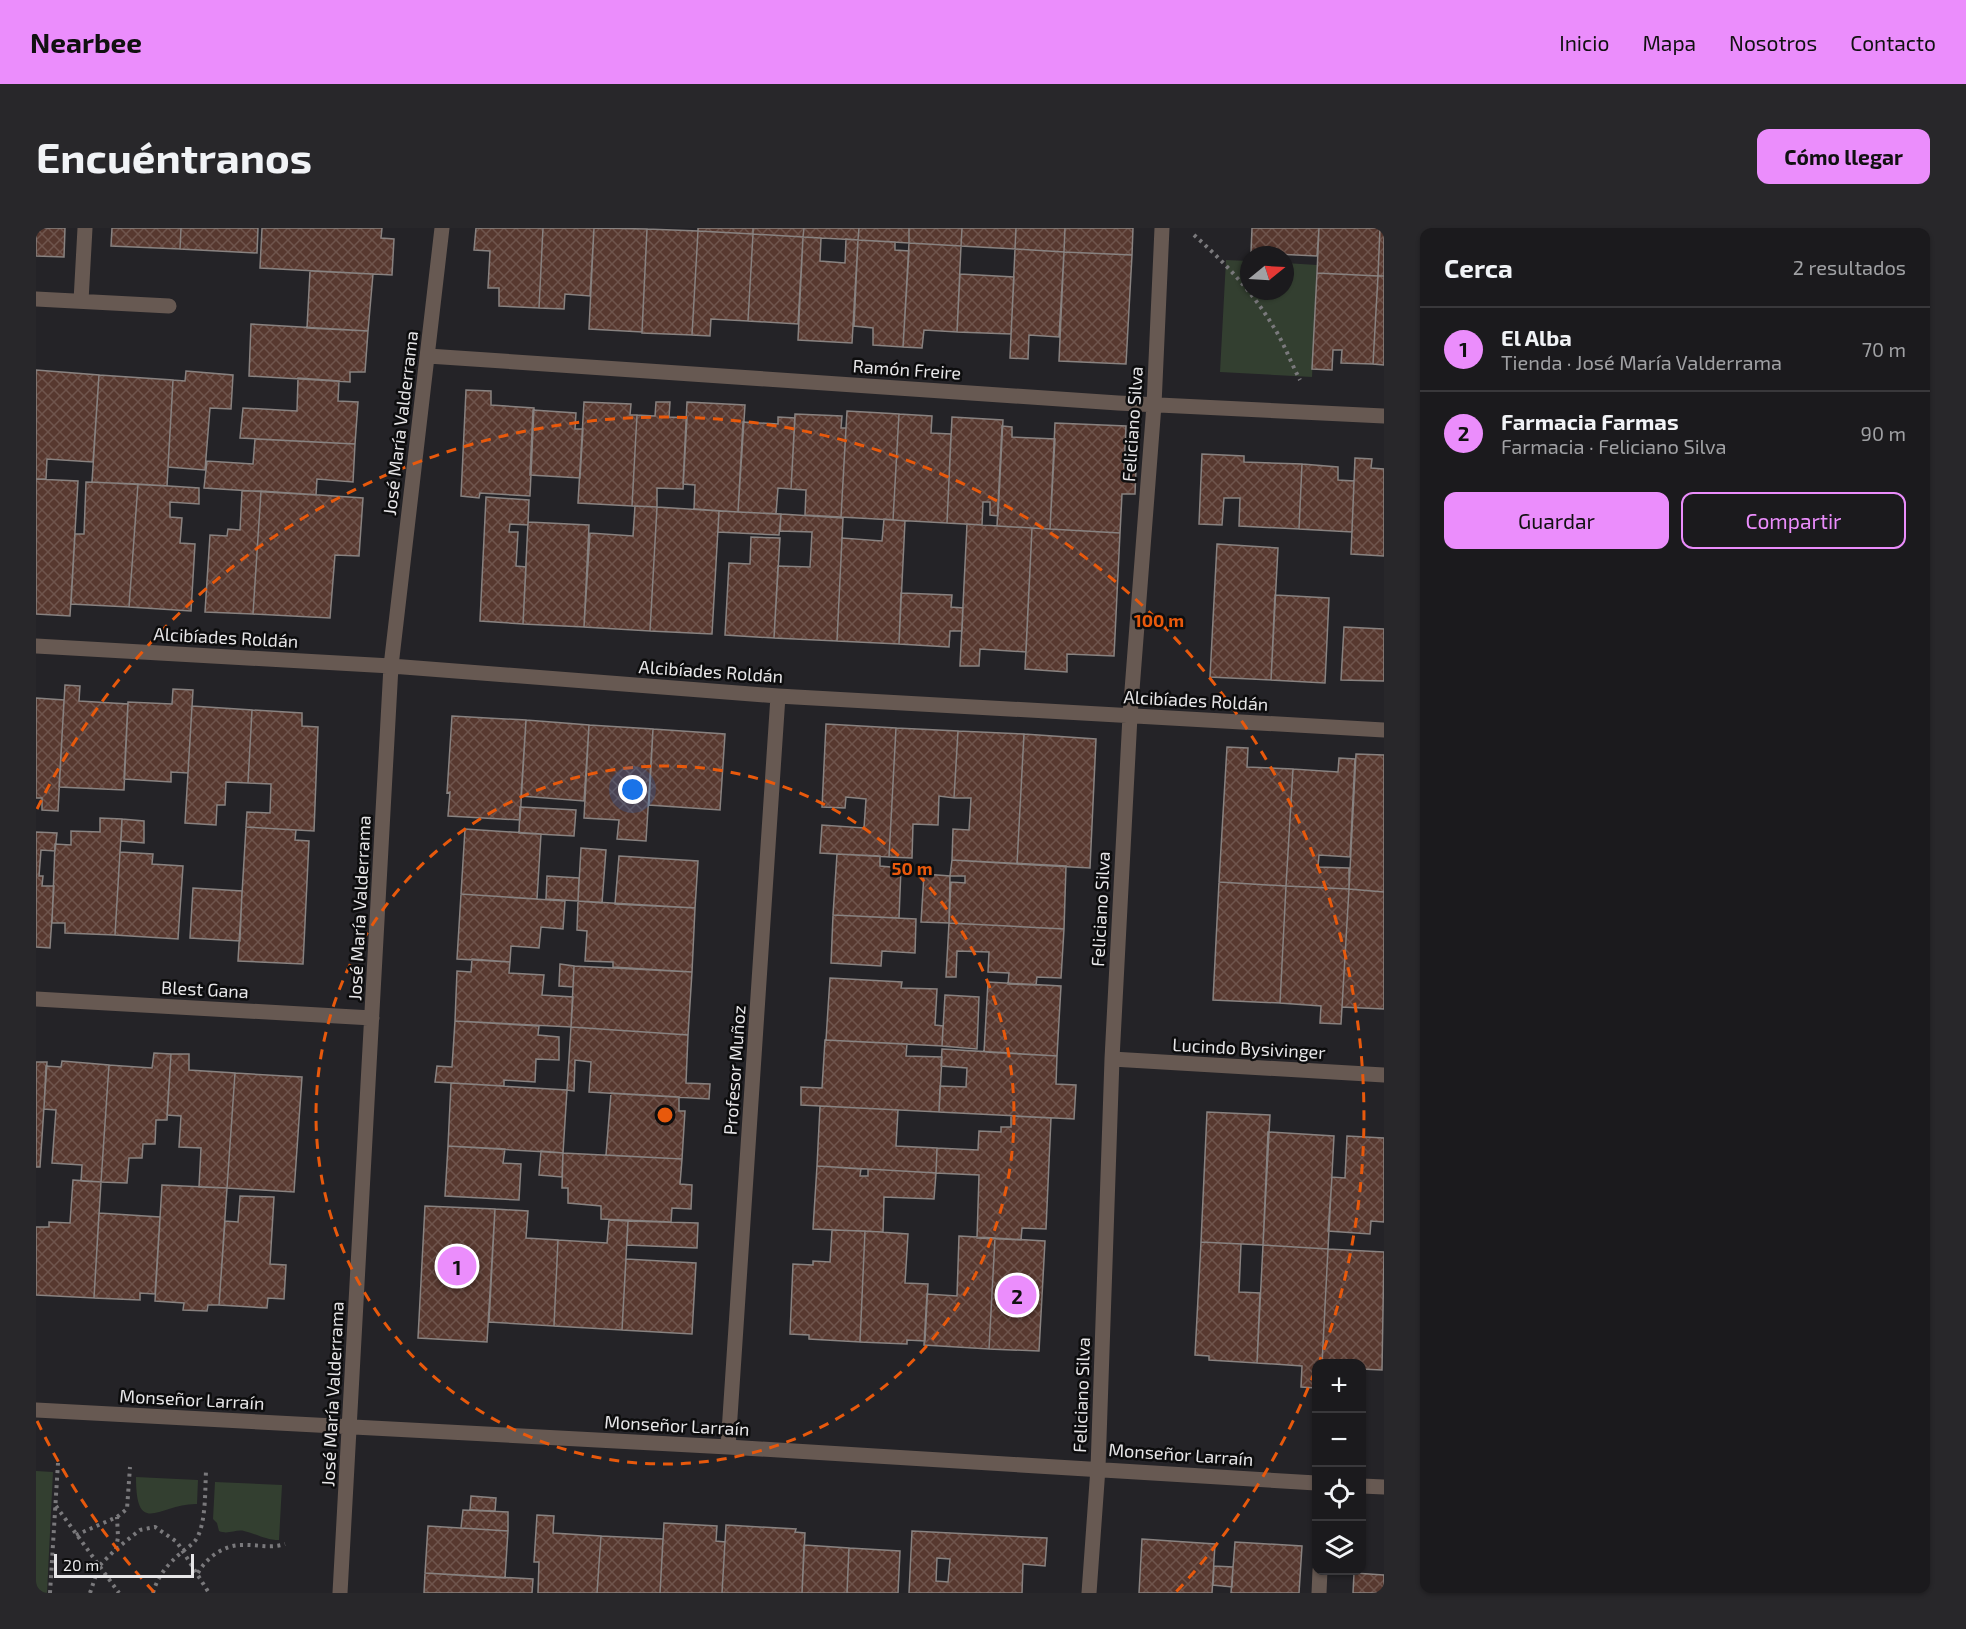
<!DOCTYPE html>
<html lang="es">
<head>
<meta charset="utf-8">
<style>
	body { margin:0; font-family:"Exo 2",sans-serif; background:#28272a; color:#f1f3f6 }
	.controls { position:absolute; right:18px; bottom:18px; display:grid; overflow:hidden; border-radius:12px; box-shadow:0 2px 4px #0004 }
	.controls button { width:54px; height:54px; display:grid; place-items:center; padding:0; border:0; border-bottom:2px solid #39383b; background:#1b1a1d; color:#f1f3f6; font:30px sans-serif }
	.compass { position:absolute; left:1204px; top:18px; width:54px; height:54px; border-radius:50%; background:#1b1a1d; box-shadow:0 2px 4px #0004; rotate:72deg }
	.scale { position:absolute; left:18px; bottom:15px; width:140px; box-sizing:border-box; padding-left:6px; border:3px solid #e7e6e8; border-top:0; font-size:16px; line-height:21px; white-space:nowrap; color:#e7e6e8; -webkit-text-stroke:4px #0d0d0e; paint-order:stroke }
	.you { position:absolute; left:597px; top:562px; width:21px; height:21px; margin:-15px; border:4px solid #fff; border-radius:50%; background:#1a73e8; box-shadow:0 0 0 9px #1a73e833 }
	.badge { display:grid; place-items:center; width:39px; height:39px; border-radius:50%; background:#eb8dfc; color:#111; font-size:20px; font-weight:700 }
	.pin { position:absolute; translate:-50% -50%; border:3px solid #fff; box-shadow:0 2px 6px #0006 }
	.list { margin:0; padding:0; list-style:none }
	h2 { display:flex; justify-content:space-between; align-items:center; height:78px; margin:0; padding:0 24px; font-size:26px }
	h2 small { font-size:20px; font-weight:400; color:#a0a1a4 }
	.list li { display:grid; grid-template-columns:39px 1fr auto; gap:18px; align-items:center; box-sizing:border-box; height:84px; padding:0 24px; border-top:2px solid #39383b }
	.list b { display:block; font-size:22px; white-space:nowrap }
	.list p { margin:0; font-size:20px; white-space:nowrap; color:#a0a1a4 }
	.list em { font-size:20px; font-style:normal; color:#a0a1a4 }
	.actions { display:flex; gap:12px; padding:18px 24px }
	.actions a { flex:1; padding:14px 0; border:2px solid #eb8dfc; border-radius:12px; text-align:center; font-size:21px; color:#eb8dfc }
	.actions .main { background:#eb8dfc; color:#111 }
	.icon { flex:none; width:33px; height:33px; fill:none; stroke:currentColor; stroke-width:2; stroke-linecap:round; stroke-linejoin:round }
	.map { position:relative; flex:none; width:1348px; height:1365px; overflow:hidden; border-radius:12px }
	header { display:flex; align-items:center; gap:36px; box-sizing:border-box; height:84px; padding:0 30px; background:#eb8dfc; color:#111 }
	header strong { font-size:28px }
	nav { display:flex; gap:33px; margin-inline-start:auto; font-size:21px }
	.intro { display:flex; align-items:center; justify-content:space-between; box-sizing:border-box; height:144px; padding:0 36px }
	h1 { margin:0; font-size:42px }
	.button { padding:15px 27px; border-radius:12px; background:#eb8dfc; color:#111; font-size:21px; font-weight:700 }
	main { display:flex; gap:36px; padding:0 36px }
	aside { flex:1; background:#1b1a1d; border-radius:12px; box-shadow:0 2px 4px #0004 }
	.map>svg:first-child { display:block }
	.green { fill:#333f30 }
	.building { fill:url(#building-cross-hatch); stroke:#888280; stroke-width:1.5; fill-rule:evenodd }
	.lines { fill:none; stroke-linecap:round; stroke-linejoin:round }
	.path { stroke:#7a797c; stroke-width:4; stroke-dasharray:3 4.5; stroke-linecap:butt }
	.minor { stroke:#675952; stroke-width:15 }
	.ring { fill:none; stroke:#e8590c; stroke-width:3; stroke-dasharray:10 8 }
	.labels { text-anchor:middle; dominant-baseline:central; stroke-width:5; stroke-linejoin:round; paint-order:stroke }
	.street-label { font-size:18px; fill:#e7e6e8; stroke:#0d0d0e }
	.centre { fill:#e8590c; stroke:#0d0d0e; stroke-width:3 }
	.ring-label { font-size:18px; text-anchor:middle; font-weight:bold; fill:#e8590c; stroke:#0d0d0e; stroke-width:5; stroke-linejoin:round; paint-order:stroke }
</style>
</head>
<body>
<header>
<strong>Nearbee</strong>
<nav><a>Inicio</a><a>Mapa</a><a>Nosotros</a><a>Contacto</a></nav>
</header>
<div class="intro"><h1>Encuéntranos</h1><a class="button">Cómo llegar</a></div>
<main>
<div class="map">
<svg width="1348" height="1365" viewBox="0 0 1348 1365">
	<defs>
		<pattern id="building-cross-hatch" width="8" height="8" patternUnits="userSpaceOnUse" patternTransform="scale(1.5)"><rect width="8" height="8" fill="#57382f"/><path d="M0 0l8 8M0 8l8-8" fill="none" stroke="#6f554d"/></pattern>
	</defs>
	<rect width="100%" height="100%" fill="#242327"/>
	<path class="green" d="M1190 32 1213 33V63H1249V35L1281 37 1276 149 1184 144Z
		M0 1243 17 1244 11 1365H0Z
		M100 1249 162 1252 161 1276C124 1275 100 1311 100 1249Z
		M179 1254 246 1257 243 1312C230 1312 221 1306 208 1303 200 1301 192 1307 183 1303L181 1295 177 1291Z"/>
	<path class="building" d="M0 0H29L28 29 0 28Z
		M76 0H145L144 21 75 18Z
		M145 0H222L221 25 144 21Z
		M226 0H346L345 10 358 11 356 47 224 40Z
		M440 0H507L503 80 463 78V60H452L454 23 438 22Z
		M507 0H558L554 68 529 66 528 81 503 80Z
		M558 0 611 1 606 104 553 101Z
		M662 0H717V6L662 3Z
		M717 0H768L767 9 717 6Z
		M768 0H823L822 12 767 9Z
		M823 0H873V15L822 12Z
		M873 0H926L925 18 873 15Z
		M926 0H980L979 21 925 18Z
		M980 0H1029L1028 24 979 21Z
		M1029 0H1097L1096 27 1028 24Z
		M1216 0H1283L1281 28 1215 25Z
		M1283 0H1344L1342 48 1281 45Z
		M1344 0H1348V48H1342Z
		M611 1 662 3 656 107 606 105Z
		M662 3 717 6 712 93 675 91 674 108 656 107Z
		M717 6 767 9 762 96 712 93Z
		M767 9 785 10 784 33 809 35 810 11 822 12 816 115 762 112Z
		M822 12 859 14V22L873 23 867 119 837 117V100L818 98Z
		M873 15 925 18 921 104 888 102 886 120 867 119Z
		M979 21 1028 24 1023 109 993 107 992 131 974 130Z
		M1028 24 1096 27 1090 136 1023 133Z
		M274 43 337 46 332 103 271 100Z
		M1281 45 1342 48 1337 136 1305 135 1306 122H1297L1296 142 1276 141Z
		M924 46 978 49 975 106 921 104Z
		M1342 48H1348V137L1337 136Z
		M215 96 332 103 329 144H314V154L213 148Z
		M0 142 63 147 57 234 11 231 10 251H0Z
		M150 143 197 147 195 181 174 180 169 242 132 239 137 152 149 153Z
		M63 147 137 152 131 258 56 254Z
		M262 150 303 153 302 173 322 174 319 216 204 210 207 180 261 183Z
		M430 162 455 163V177L498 180 494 268 444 265 443 270 425 268Z
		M548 174 595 176 594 187H601L596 278 542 275Z
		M620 174H634L633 189 651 190 647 261 621 260V279L596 278 601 187 619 188Z
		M651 174 709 177 702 284 658 281 659 257 647 256Z
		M497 182 540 185 539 201H547L544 250 494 247Z
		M811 183 863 186 857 292 805 289Z
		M759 186 806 188 805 200H810L805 289 769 287 770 262 755 261Z
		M863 186 896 188 895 205 915 206 911 295 857 292Z
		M742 189 759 190 755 261 742 260 740 286 702 284 707 194 742 196Z
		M916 189 967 192 962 288 954 287V274H947L946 297 911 295Z
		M1019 195 1090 198 1088 240H1100L1099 266H1086L1084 305 1014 301Z
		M966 198 976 199V209L1019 211 1014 301 961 298Z
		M219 211 319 216 317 254 281 251 280 267 168 260 171 233 217 236Z
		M1166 226 1208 228V234L1266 236 1263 301 1203 298 1204 270H1188L1186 297 1163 296Z
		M1319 230 1336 231 1335 240 1348 241V328L1315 326Z
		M1266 236 1302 239V252L1318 253 1316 304 1263 301Z
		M0 251 42 253 34 388 0 386Z
		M50 254 102 256 93 379 35 376 39 306H48Z
		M102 256 163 260V276L134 274V289L146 290 144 315 159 316 155 383 93 379Z
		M206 263H225L217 386 169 384 174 307 191 308 192 301 204 302Z
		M225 263 327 270 323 328 299 327 294 390 217 386Z
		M450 269 493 272 492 297 474 296 473 304H482L480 338 490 339 487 396 444 393Z
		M599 278 621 279 614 403 548 399 554 305 597 308Z
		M621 279 683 283 676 406 614 403Z
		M683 283 745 286 743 307 682 304Z
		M745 286 807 290 801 413 738 410 742 338 774 339 776 304 744 303Z
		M848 291 869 293 863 416 801 413 806 310 846 313Z
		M492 294 553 297 548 399 487 396Z
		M931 296 996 300 990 424 944 421 943 438H924Z
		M996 300 1084 305 1078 428 1031 426V444L989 441Z
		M715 309 744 310 738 410 689 407 693 335 714 336Z
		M1181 316 1242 320 1235 452 1174 449Z
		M865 365 916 367 915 379 927 380 926 403H914L913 419 863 416Z
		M1239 367 1293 370 1289 455 1235 452Z
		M1308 399 1348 401V453L1305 452Z
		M29 457 44 458 43 473 92 476 88 562 23 559Z
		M137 461 157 462 152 545 135 544V554L88 551 92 474 136 476Z
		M0 470 28 472 22 583 6 582V570H0Z
		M156 478 216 482 212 555 190 554 189 577H181L180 597 149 595Z
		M216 482 266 485V498L282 499 278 603 210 599 211 584 234 585 235 556 212 555Z
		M416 488 490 492 484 592 412 588 414 564 411 565Z
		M490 492 553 497 548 573 485 568Z
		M790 496 860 500 853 629 784 625 786 597 828 600 830 571 810 569 809 580 786 579Z
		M553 497 617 501 610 613 581 611 583 592 548 590Z
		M860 500 922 503 918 570 903 568 902 597 877 596 876 630 853 629Z
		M617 501 689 506 684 582 613 577Z
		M922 503 988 506 981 636 916 632 917 601 933 602 935 570H918Z
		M988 506 1060 511 1054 640 981 636Z
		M1191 519 1212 520 1211 539 1257 541 1250 658 1183 654Z
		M1320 526 1348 527V664L1313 661Z
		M1303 530 1319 531 1314 629 1283 627 1282 639 1313 640V661L1250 658 1257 541 1302 544Z
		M484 579 540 582 538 608 483 605Z
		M64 590 86 591 79 707 29 705V695H16L19 616 35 617V603L64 604Z
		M86 591 108 593V615L85 613Z
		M210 599 260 602 259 612 273 613 267 736 202 733Z
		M429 601 505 606 501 671 425 666Z
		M0 604 21 605 19 623 5 622 3 648H7L6 658H18L14 720 0 719Z
		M545 620 570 622 566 675 542 673Z
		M84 624 117 626 116 636 147 638 142 711 79 707Z
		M801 626 844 628V638L865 640 863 690 797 687Z
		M583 628 662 633 659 680 579 676Z
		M916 632 1030 638 1028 701 913 695 915 654 929 655V648H914Z
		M888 646 914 648 913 695 885 694Z
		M511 648 543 650 542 673 510 671Z
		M1183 654 1250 658 1244 775 1177 772Z
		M1250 658 1313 661 1305 796 1284 795 1285 778 1244 775Z
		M157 660 206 663 204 713 154 710Z
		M1313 661 1348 664V781L1306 779Z
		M425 666 529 673 527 701 505 699 503 720 475 718 474 734 421 731Z
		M542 673 659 680 656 744 577 739V734L549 733 551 703 541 702Z
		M797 687 880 691 879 725 846 723 845 738 795 735Z
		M913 695 1028 701 1025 750 1001 749 1000 757 972 756 973 745 952 744 953 724 921 723 920 749H910Z
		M436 731 474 734 473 745 508 747 506 767 537 769 535 799 419 793 421 743 435 744Z
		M524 736 538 738 537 759 523 758Z
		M538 738 656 744 652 807 535 799Z
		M794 750 866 754 865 760 901 761 899 797 907 798 906 818 790 812Z
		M952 754 1025 758 1021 828 948 824Z
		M909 767 943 769 941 821 906 818Z
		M419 793 503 798 502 807 523 809V832L500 831 499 854 468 852V858L399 854 401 838 416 839Z
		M535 799 652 807 650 855 674 856 673 871 553 864 555 834 539 832 538 863 531 862Z
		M789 812 871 816 870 828 906 829 903 884 765 877V859L786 860Z
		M906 821 1021 828 1020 856 1040 857 1038 891 903 884 904 858 930 859 931 840 905 838Z
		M118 825 135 826 131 892H120L119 916H107L106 930H93L91 955 65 954 73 837 116 840Z
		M135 826H153V842L199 845 191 960 163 959 165 920 143 919 145 888 131 887Z
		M26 833 73 837 65 954 45 953 46 937 16 935 20 882 8 881 10 838 25 839Z
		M0 834H11L4 939H0Z
		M199 845 266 849 258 964 191 960Z
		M415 855 531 862 527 925 412 918Z
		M575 865 643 869V883H649L646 931 570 927Z
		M784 878 862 882 860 918 901 920 900 945 781 938Z
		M1171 884 1234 887 1227 1017 1165 1014Z
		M975 888 1015 890 1010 1001 986 1000 985 1012 941 1010 943 947 900 945 901 920 942 922 943 903 965 904V899H975Z
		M1232 904 1298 908 1292 1021 1227 1017Z
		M1311 908 1348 910V994L1335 993 1334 1006 1292 1003 1296 949 1309 950Z
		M412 918 469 921 467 935 485 936 483 972 409 968Z
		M505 923 527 925 526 949 503 947Z
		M527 925 646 931 644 956 656 957 655 981 636 980 635 994 565 991V978L532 975V960H526Z
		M781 938 825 941 824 948H832V941L900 945 898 971 848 969 847 1004 777 1001Z
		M37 952 65 954 58 1070 0 1067V999H13V994L34 995Z
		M126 957 191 960 183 1077H172L171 1083 147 1082 148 1075 119 1073Z
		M204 968 238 969 234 1036 250 1037 248 1071 232 1070 231 1080 183 1077 189 993 202 994Z
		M389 978 459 981 451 1114 382 1110Z
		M459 981 492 983 490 1010 522 1012 518 1098 453 1094Z
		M63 985 124 989 119 1066 104 1065V1072L58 1070Z
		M573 992 592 993 586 1102 518 1098 522 1012 571 1015Z
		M592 993 662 995 661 1020 591 1017Z
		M796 1002 829 1003 824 1114 773 1111V1107L754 1106 757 1036 777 1037V1033L794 1034Z
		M829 1003 872 1006 869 1055 892 1056 889 1113 871 1112V1116L824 1114Z
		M923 1008 959 1010 953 1121 888 1117 891 1066 921 1068Z
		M959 1010 1009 1013 1003 1123 953 1121Z
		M1165 1014 1205 1016 1203 1064 1224 1065 1221 1135 1173 1132V1128L1159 1127Z
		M1227 1017 1292 1021 1286 1136H1280V1160L1265 1159 1266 1138 1221 1135Z
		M1292 1021 1348 1024 1346 1142 1326 1141V1136H1286Z
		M590 1031 660 1035 656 1106 586 1102Z
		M435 1268 460 1270 459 1283 434 1282Z
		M427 1282 472 1284V1303L425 1300Z
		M501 1287 518 1288 517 1305 565 1308 561 1365H502L503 1334H498Z
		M628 1295 681 1298 680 1313 689 1314 686 1365H624Z
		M690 1297 760 1301 759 1304 769 1305 766 1365H686Z
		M392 1298 472 1303 469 1350 389 1345Z
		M876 1303 1011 1310 1009 1338 987 1336 986 1365H873ZM901 1330 914 1331 912 1354 900 1353Z
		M565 1308 627 1311 624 1365H561Z
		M1106 1311 1179 1316 1176 1365H1103Z
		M1199 1314 1266 1318 1263 1365H1195Z
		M768 1317 813 1320 811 1365H766Z
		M813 1320 864 1323 862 1365H811Z
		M1178 1338 1197 1339 1196 1359 1177 1357Z
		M389 1345 497 1351 496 1365H388Z
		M1318 1345 1348 1347V1365H1317Z"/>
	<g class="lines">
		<path class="path" d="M1158 7C1188 34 1216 63 1237 98 1248 115 1255 135 1264 152
			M20 1278 83 1365
			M40 1307 81 1289 91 1281 94 1239
			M80 1321 104 1302 119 1299 141 1314 173 1365
			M162 1345C170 1330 188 1317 205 1317 220 1316 233 1321 249 1316
			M14 1365 22 1235
			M54 1365 63 1338 80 1321 82 1309 81 1289
			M117 1365C122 1347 132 1336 146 1324 152 1319 159 1315 162 1308 170 1291 169 1262 170 1243"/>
		<path class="minor" d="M0 71 133 78
			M45 73 49 0
			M392 128 1082 175 1348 188
			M0 418 355 438 742 468 1348 502
			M0 771 336 790
			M1076 831 1348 847
			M0 1182 692 1219 1280 1255
			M692 1219 742 468
			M1326 1258 1348 1259
			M304 1365 355 438 406 0
			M1053 1365 1062 1240 1076 831 1094 488 1118 177 1126 0
			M1283 1365 1284 1342"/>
	</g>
	<g class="ring">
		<circle cx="629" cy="887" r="349"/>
		<path d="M1279 1143A699 699 0 0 1 1140 1364M118 1364A699 699 0 0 1 1 1193M1 581A699 699 0 0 1 1284 1132"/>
	</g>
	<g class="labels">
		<g class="street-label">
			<text transform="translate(871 141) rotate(4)">Ramón Freire</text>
			<text transform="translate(364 195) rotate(-83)">José María Valderrama</text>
			<text transform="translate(1096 196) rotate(-86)">Feliciano Silva</text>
			<text transform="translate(190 409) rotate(3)">Alcibíades Roldán</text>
			<text transform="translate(675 443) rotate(4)">Alcibíades Roldán</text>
			<text transform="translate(1160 472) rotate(3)">Alcibíades Roldán</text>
			<text transform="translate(323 680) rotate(-87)">José María Valderrama</text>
			<text transform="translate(1064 681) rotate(-87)">Feliciano Silva</text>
			<text transform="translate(169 761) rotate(3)">Blest Gana</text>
			<text transform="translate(1213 820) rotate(3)">Lucindo Bysivinger</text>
			<text transform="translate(698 842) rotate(-86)">Profesor Muñoz</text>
			<text transform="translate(296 1166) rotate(-87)">José María Valderrama</text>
			<text transform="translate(1045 1167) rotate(-88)">Feliciano Silva</text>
			<text transform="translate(156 1171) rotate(3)">Monseñor Larraín</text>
			<text transform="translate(641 1197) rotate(3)">Monseñor Larraín</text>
			<text transform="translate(1145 1226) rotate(4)">Monseñor Larraín</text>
		</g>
	</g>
	<circle cx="629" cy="887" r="9" class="centre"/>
	<g class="ring-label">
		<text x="1123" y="399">100 m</text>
		<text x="876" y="647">50 m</text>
	</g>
</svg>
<div class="controls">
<button>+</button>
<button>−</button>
<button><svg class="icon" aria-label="locate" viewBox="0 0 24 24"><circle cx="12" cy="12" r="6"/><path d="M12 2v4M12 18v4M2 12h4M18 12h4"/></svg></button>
<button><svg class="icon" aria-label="layers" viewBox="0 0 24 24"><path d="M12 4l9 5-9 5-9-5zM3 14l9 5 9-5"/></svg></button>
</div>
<svg class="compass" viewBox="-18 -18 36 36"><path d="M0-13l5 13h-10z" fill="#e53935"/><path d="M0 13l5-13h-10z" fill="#a0a1a4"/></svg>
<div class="scale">20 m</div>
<div class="you"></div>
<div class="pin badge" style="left:421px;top:1038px">1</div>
<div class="pin badge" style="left:981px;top:1067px">2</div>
</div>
<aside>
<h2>Cerca<small>2 resultados</small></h2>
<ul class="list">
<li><span class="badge">1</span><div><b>El Alba</b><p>Tienda · José María Valderrama</p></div><em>70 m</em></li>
<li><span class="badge">2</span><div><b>Farmacia Farmas</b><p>Farmacia · Feliciano Silva</p></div><em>90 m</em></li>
</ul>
<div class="actions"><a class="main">Guardar</a><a>Compartir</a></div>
</aside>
</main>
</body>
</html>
